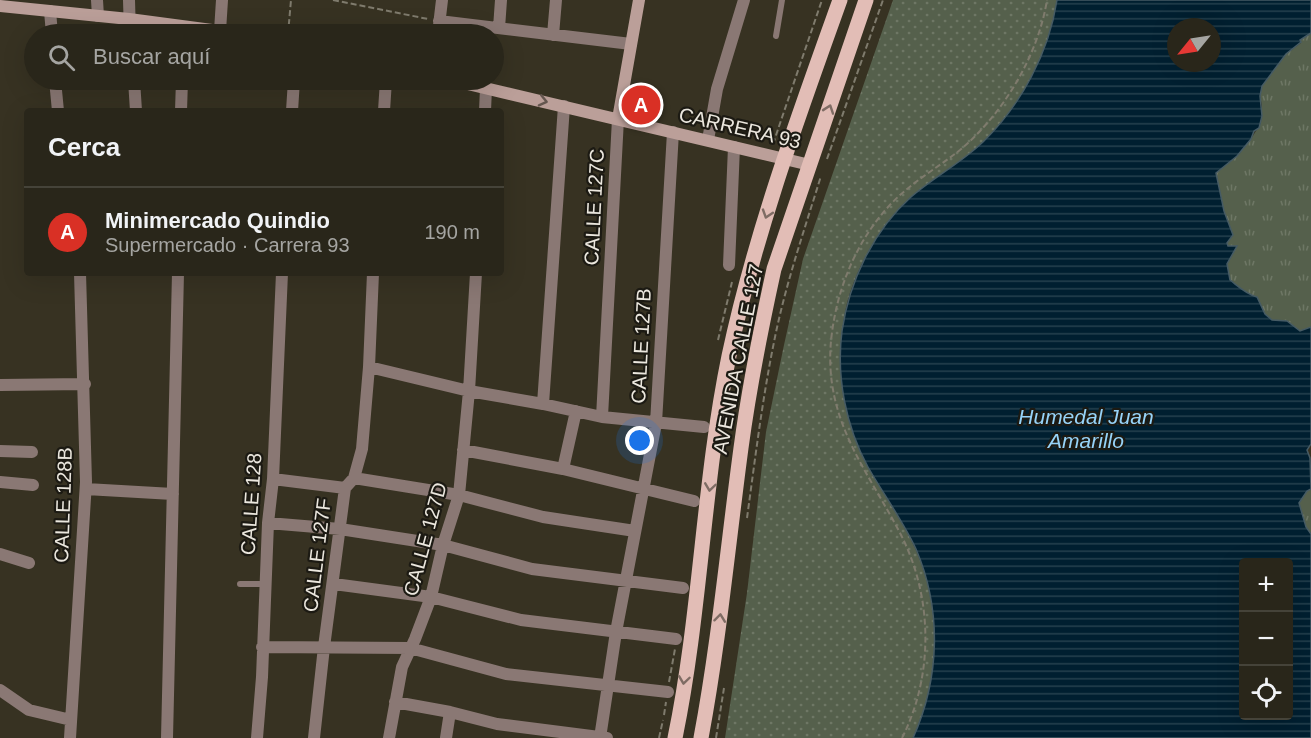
<!DOCTYPE html>
<html lang="es">
<head>
<meta charset="utf-8">
<style>
	body { margin:0; font-family:Helvetica,sans-serif; background:#312e23; color:#f1f3f6 }
	.controls { position:absolute; right:18px; bottom:18px; display:grid; overflow:hidden; border-radius:6px; box-shadow:0 6px 24px #0002 }
	.controls button { width:54px; height:54px; display:grid; place-items:center; padding:0; border:0; border-bottom:2px solid #454339; background:#29261a; color:#f1f3f6; font:30px sans-serif }
	.compass { position:absolute; left:1167px; top:18px; width:54px; height:54px; border-radius:50%; background:#29261a; box-shadow:0 6px 24px #0002; rotate:240deg }
	.you { position:absolute; left:640px; top:441px; width:21px; height:21px; margin:-15px; border:4px solid #fff; border-radius:50%; background:#1a73e8; box-shadow:0 0 0 9px #1a73e833 }
	.badge { display:grid; place-items:center; width:39px; height:39px; border-radius:50%; background:#d93025; color:#fff; font-size:20px; font-weight:700 }
	.pin { position:absolute; translate:-50% -50%; border:3px solid #fff; box-shadow:0 2px 6px #0006 }
	.list { margin:0; padding:0; list-style:none }
	h2 { display:flex; justify-content:space-between; align-items:center; height:78px; margin:0; padding:0 24px; font-size:26px }
	h2 small { font-size:20px; font-weight:400; color:#a5a5a2 }
	.list li { display:grid; grid-template-columns:39px 1fr auto; gap:18px; align-items:center; box-sizing:border-box; height:90px; padding:0 24px; border-top:2px solid #454339 }
	.list b { display:block; font-size:22px; white-space:nowrap }
	.list p { margin:0; font-size:20px; white-space:nowrap; color:#a5a5a2 }
	.list em { font-size:20px; font-style:normal; color:#a5a5a2 }
	.icon { flex:none; width:33px; height:33px; fill:none; stroke:currentColor; stroke-width:2; stroke-linecap:round; stroke-linejoin:round }
	.map { position:relative; flex:none; width:1311px; height:738px; overflow:hidden }
	.search { position:absolute; background:#29261a; box-shadow:0 6px 24px #0002; left:24px; top:24px; width:480px; height:66px; display:flex; align-items:center; gap:15px; box-sizing:border-box; padding:0 21px; border-radius:33px; color:#a5a5a2; font-size:22px }
	.panel { position:absolute; background:#29261a; box-shadow:0 6px 24px #0002; left:24px; top:108px; width:480px; height:168px; border-radius:6px }
	.map>svg:first-child { display:block }
	.grass { fill:url(#grass-tufts) }
	.park { fill:url(#park-dots) }
	.water { fill:url(#water-rules); stroke:#465b64; stroke-width:1.5; fill-rule:evenodd }
	.lines { fill:none; stroke-linecap:round; stroke-linejoin:round }
	.path { stroke:#7f7b6d; stroke-width:2; stroke-dasharray:6 3; stroke-linecap:butt }
	.lane { stroke:#8a7874; stroke-width:6 }
	.street { stroke:#8a7874; stroke-width:12 }
	.secondary { stroke:#bb9f99; stroke-width:12 }
	.primary { stroke:#e2bdb6; stroke-width:15 }
	.oneway { stroke:#64564f }
	.oneway2 { stroke:#7f6c64 }
	.labels { text-anchor:middle; dominant-baseline:central; stroke-width:4.5; stroke-linejoin:round; paint-order:stroke }
	.street-label { font-size:20px; fill:#ebe7de; stroke:#1c1a13 }
	.water-label { font-size:21px; font-style:italic; fill:#96d3f8; stroke:#1c1a13 }
</style>
</head>
<body>
<div class="map">
<svg width="1311" height="738" viewBox="0 0 1311 738">
	<defs>
		<pattern id="grass-tufts" width="24" height="20" patternUnits="userSpaceOnUse" patternTransform="scale(1.5)"><rect width="24" height="20" fill="#55604c"/><path d="M3 7l-1-3M5 7V3M7 7l1-3M15 17l-1-3M17 17v-4M19 17l1-3" fill="none" stroke="#6e7765"/></pattern>
		<pattern id="park-dots" width="8" height="8" patternUnits="userSpaceOnUse" patternTransform="scale(1.5)"><rect width="8" height="8" fill="#55604c"/><path d="M2 2h.1M6 6h.1" fill="none" stroke="#6e7765" stroke-width="1.8" stroke-linecap="round"/></pattern>
		<pattern id="water-rules" width="6" height="5" patternUnits="userSpaceOnUse" patternTransform="scale(1.5)"><rect width="6" height="5" fill="#001f30"/><path d="M0 2.5h6" fill="none" stroke="#25404e"/></pattern>
	</defs>
	<rect width="100%" height="100%" fill="#373222"/>
	<path class="grass" d="M1311 33V327L1300 331 1287 321 1272 320 1265 314 1256 297C1246 294 1240 287 1230 280L1227 264 1236 246 1228 247 1227 243 1233 235 1224 211 1216 173 1237 156 1251 139 1261 123 1262 105 1260 96 1262 86 1286 54 1301 43 1300 40Z
		M1311 489V534L1306 527 1299 503 1307 491Z"/>
	<path class="park" d="M893 0H1057C1049 53 1021 106 982 143 960 164 933 178 910 198 877 228 845 284 843 329 842 349 846 372 848 392 849 405 848 421 853 433 866 470 891 502 909 536 943 599 942 674 913 738H725L747 593 766 432 784 345 803 259Z"/>
	<path class="water" d="M1057 0H1311V33L1300 40 1301 42 1286 54 1262 86 1260 96 1262 116 1259 128 1254 131 1251 139 1237 156 1216 173 1224 211 1233 235 1227 243 1228 246H1237L1227 264 1230 280C1239 287 1246 294 1257 297L1265 314 1272 320 1287 321 1300 331 1311 327V444L1307 450 1310 458 1311 489 1307 491 1299 503 1306 527 1311 534V738H913C940 678 942 610 916 549 903 521 884 495 868 467 846 427 836 377 842 331 849 282 873 231 911 197 934 177 961 163 983 142 1021 105 1049 53 1057 0ZM1176 27H1212V63H1176ZM1244 562H1288V716H1244Z"/>
	<g class="lines">
		<path class="path" d="M333 0 428 19
			M288 34 291 0
			M773 144 822 0
			M827 159 883 0
			M718 340 732 282
			M747 518C755 460 762 401 774 342 785 286 804 231 821 176
			M669 682 675 649
			M664 715 666 702
			M659 738 663 720
			M716 738 724 688
			M902 738C934 675 933 596 900 533 866 468 824 420 831 341 836 291 855 243 889 206 910 183 936 169 960 150 1003 114 1038 56 1047 0"/>
		<path class="lane" d="M776 36 782 0
			M240 584H265"/>
		<path class="street" d="M97 0 98 16
			M129 0 130 34
			M50 11 52 34
			M439 21 631 44
			M499 28 501 0
			M220 31 222 0
			M438 34 442 0
			M553 35 556 0
			M55 80 58 111
			M134 80 136 111
			M181 111 182 80
			M292 111 294 80
			M384 111 386 80
			M485 111 486 88
			M708 140 717 89 744 0
			M729 265 734 147
			M369 367 469 391 543 404 602 417 704 427
			M0 385 85 384
			M543 404 564 106
			M602 417 618 119
			M463 450 563 469 694 501
			M0 451 32 452
			M563 469 576 411
			M354 478 459 495 543 517 635 531
			M273 479 345 488
			M0 482 33 485
			M86 489 173 494
			M268 523 340 529 443 545 532 569 683 588
			M0 554 29 563
			M334 584 431 597 521 620 676 639
			M262 647 410 648 506 674 668 692
			M0 690 29 710 71 720
			M395 702 450 712 497 724 607 738
			M70 738 86 482 80 273
			M167 738 178 273
			M257 738 262 677 268 523 273 479 282 273
			M314 738 324 647 345 488 354 478 362 449 369 367 373 273
			M389 738 402 667 415 639 431 597 443 545 459 495 469 391 476 273
			M446 738 450 712
			M600 738 616 632 656 423 673 132"/>
		<path class="secondary" d="M0 6 129 19 242 34
			M451 80 810 165
			M618 119 639 0"/>
		<path class="primary" d="M675 738C701 612 703 482 729 356 755 234 798 117 840 0
			M701 738C719 642 728 545 741 448 749 388 761 328 774 269L866 0"/>
	</g>
	<defs><path id="oneway-chevron" d="M-2-3.5L2.5 0L-2 3.5" fill="none" stroke-width="1.6" stroke-linecap="round" stroke-linejoin="round" transform="scale(1.5)"/></defs>
	<use class="oneway" href="#oneway-chevron" transform="translate(543 101) rotate(13)"/>
	<g class="oneway2">
		<use href="#oneway-chevron" transform="translate(829 109) rotate(-71)"/>
		<use href="#oneway-chevron" transform="translate(767 214) rotate(108)"/>
		<use href="#oneway-chevron" transform="translate(710 487) rotate(98)"/>
		<use href="#oneway-chevron" transform="translate(720 618) rotate(-83)"/>
		<use href="#oneway-chevron" transform="translate(684 680) rotate(98)"/>
	</g>
	<g class="labels">
		<g class="street-label">
			<text transform="translate(740 128) rotate(13)">CARRERA 93</text>
			<text transform="translate(594 207) rotate(-87)">CALLE 127C</text>
			<text transform="translate(641 346) rotate(-87)">CALLE 127B</text>
			<text transform="translate(738 359) rotate(-79)">AVENIDA CALLE 127</text>
			<text transform="translate(251 504) rotate(-86)">CALLE 128</text>
			<text transform="translate(63 505) rotate(-88)">CALLE 128B</text>
			<text transform="translate(425 539) rotate(-75)">CALLE 127D</text>
			<text transform="translate(317 555) rotate(-83)">CALLE 127F</text>
		</g>
		<g class="water-label">
			<text x="1086" y="416">Humedal Juan<tspan x="1086" dy="24">Amarillo</tspan></text>
		</g>
	</g>
</svg>
<div class="controls">
<button>+</button>
<button>−</button>
<button><svg class="icon" aria-label="locate" viewBox="0 0 24 24"><circle cx="12" cy="12" r="6"/><path d="M12 2v4M12 18v4M2 12h4M18 12h4"/></svg></button>
</div>
<svg class="compass" viewBox="-18 -18 36 36"><path d="M0-13l5 13h-10z" fill="#e53935"/><path d="M0 13l5-13h-10z" fill="#a5a5a2"/></svg>
<div class="you"></div>
<div class="pin badge" style="left:641px;top:105px">A</div>
<div class="search"><svg class="icon" aria-label="search" viewBox="0 0 24 24"><circle cx="10" cy="10" r="6"/><path d="M15 15l6 6"/></svg>Buscar aquí</div>
<section class="panel">
<h2>Cerca<small></small></h2>
<ul class="list">
<li><span class="badge">A</span><div><b>Minimercado Quindio</b><p>Supermercado · Carrera 93</p></div><em>190 m</em></li>
</ul>
</section>
</div>
</body>
</html>
